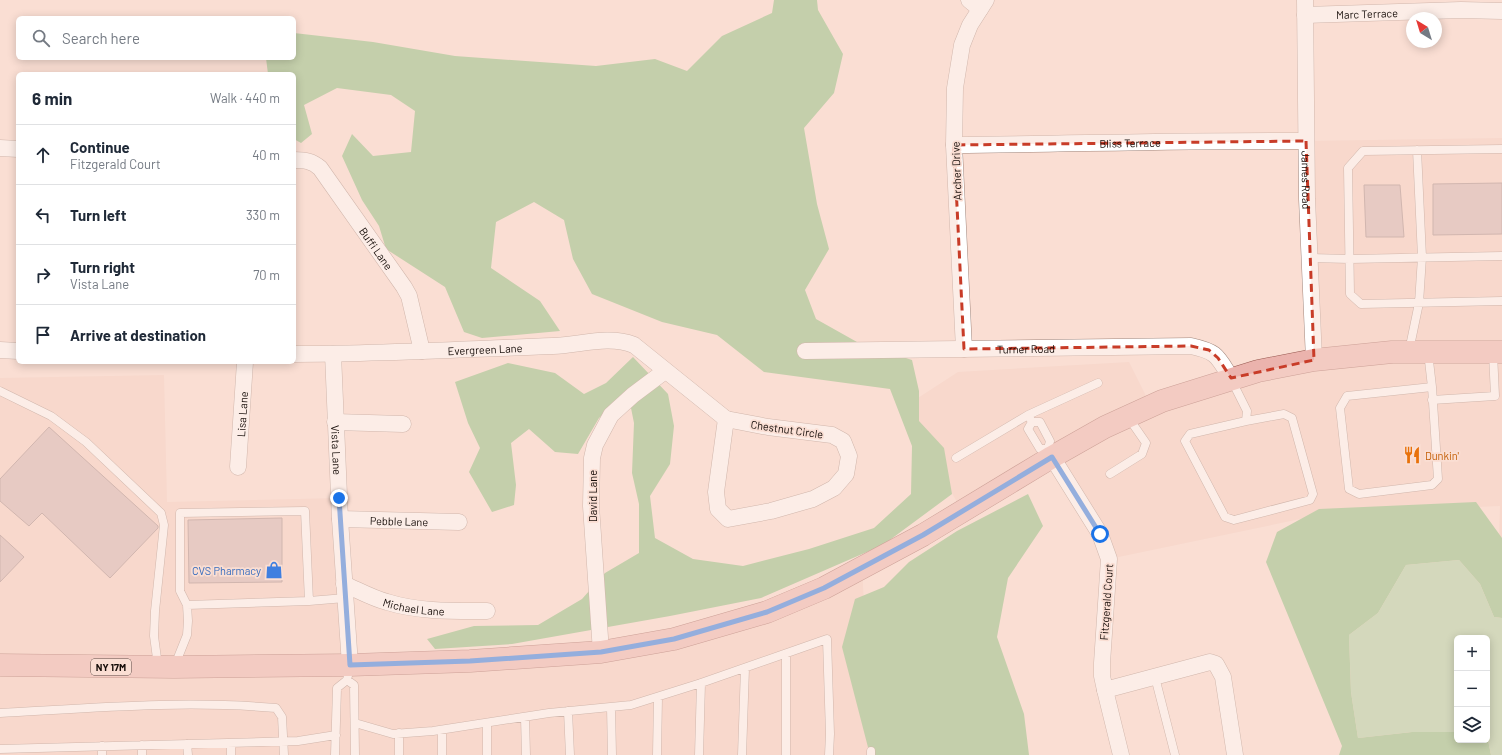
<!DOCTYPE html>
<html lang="en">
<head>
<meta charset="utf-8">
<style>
	body { margin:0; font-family:Barlow,sans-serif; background:#f6f6f7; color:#1f2937 }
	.controls { position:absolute; right:12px; bottom:12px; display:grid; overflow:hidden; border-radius:6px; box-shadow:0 2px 10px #0003 }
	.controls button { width:36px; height:36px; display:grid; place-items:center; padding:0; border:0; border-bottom:1px solid #e0e1e3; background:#fff; color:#1f2937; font:20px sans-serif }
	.compass { position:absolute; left:1406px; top:12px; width:36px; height:36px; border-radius:50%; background:#fff; box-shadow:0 2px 10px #0003; rotate:322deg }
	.stop { position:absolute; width:12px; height:12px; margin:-9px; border:3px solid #1a73e8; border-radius:50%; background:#fff }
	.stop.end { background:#1a73e8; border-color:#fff; box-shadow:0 1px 4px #0008 }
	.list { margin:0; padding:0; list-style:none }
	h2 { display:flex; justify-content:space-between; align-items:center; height:52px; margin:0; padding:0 16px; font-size:17px }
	h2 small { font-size:13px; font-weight:400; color:#747a83 }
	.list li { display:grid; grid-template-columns:26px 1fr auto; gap:12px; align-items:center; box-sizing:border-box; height:60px; padding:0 16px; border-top:1px solid #e0e1e3 }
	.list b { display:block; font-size:15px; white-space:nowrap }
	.list p { margin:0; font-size:13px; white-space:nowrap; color:#747a83 }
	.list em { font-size:13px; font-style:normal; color:#747a83 }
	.icon { flex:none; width:22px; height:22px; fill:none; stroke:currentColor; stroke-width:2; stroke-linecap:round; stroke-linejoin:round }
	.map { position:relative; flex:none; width:1502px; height:755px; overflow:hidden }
	.search { position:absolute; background:#fff; box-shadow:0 2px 10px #0003; left:16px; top:16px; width:280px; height:44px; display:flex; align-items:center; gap:10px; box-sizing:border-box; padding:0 14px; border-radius:6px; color:#747a83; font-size:15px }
	.panel { position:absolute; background:#fff; box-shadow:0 2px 10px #0003; left:16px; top:72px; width:280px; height:292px; border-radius:6px }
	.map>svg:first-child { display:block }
	.built { fill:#f5d0c3 }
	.green { fill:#a7d19f }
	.forest { fill:#84bc7a }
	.building { fill:#d0b2b0; stroke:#a18583 }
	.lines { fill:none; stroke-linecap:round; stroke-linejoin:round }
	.lane-casing { stroke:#a1877d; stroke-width:9 }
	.street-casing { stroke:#a1877d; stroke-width:17 }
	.primary-casing { stroke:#975850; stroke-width:23 }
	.lane { stroke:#fff; stroke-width:8 }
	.street { stroke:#fff; stroke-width:16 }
	.primary { stroke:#ebb3ad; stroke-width:22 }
	.route { stroke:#1a73e8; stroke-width:5 }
	.marked { fill:none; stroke:#c83c28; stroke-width:3; stroke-dasharray:8 5; stroke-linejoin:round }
	.labels { text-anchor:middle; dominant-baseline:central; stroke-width:3.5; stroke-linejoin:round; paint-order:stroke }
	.shield { fill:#faded3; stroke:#5a4c46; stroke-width:1 }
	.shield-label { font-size:10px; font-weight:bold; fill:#160d09 }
	.street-label { font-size:11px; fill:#160d09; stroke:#faded3 }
	.food-label { font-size:11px; fill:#c56008; stroke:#faded3; text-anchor:start }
	.shop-label { font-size:11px; fill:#366cbe; stroke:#faded3; text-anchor:end }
</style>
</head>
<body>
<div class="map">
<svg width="1502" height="755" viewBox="0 0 1502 755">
	<rect width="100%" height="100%" fill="#faded3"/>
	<path class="built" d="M1502 138V608H1497L1500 506 1329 513 1109 559 1054 460 962 511 904 407 958 372 1129 362 1151 406 1314 360 1306 141Z
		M164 375 167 502 339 498 350 665 674 639 862 567 872 755H0V378Z"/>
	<path class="green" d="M1459 560 1480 584 1494 617 1502 618V755H1491L1487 735V638H1457V732H1412L1358 738 1351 692 1349 635 1378 613 1406 565Z"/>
	<path class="forest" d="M774 0H817L818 10 843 54 834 93 804 128 817 204 829 249 805 290 816 319 857 342 912 360 919 391V421L944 448 952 494 883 545 761 598 670 616 512 644 435 649 427 639 474 626 538 625 582 599 605 573 639 553V504L632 473 634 423 628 393 599 418 578 454 555 452 529 429 511 443 516 485 514 505 492 512 469 472 480 448 468 423 455 382 508 363 555 373 584 394 606 383 633 357 668 394 674 426 670 464 650 496 655 538 693 559 743 566 809 549 874 528 911 494 912 446 890 389 764 372 717 335 662 322 592 294 573 259 564 220 534 202 496 222 491 268 540 301 560 331 482 338 464 332 445 287 386 249 379 226 362 200 342 156 352 134 373 156 411 152 415 111 391 95 337 88 304 105 312 134 301 143 294 139V74H268L266 58H294V33L373 42 455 56 596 66 655 59 687 71 722 36 772 13Z
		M1028 494 1043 526 1008 578 997 637 1024 714 1029 755H870L842 647 855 599 884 587 909 562 957 531Z
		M1476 502 1502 538V618L1494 617 1480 584 1459 560 1406 565 1378 613 1349 635 1351 692 1358 738 1412 732H1457V740H1487V735L1491 755H1339L1342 746 1266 562 1277 532 1319 509Z"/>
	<path class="building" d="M1502 183V234L1433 235V184Z
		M1364 185H1400L1404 237H1366Z
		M49 427 158 526V528L110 578 42 513 29 526 0 501V479Z
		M282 518V582L189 583 188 520Z
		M0 535 24 557 0 582Z"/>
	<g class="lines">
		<g class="lane-casing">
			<path id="lane" d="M1502 149 1363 151 1348 168 1350 294 1361 304 1502 301
				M1310 258 1350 259 1502 256
				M1409 351 1419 303 1422 257 1417 150
				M1428 352 1432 387 1438 479 1432 485 1359 494 1349 489 1340 408 1347 396 1432 387
				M1232 381 1247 411 1246 421
				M0 391 51 416 86 442 161 513 164 525 155 611 154 636 158 666
				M1432 400 1495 396 1493 353
				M1284 414 1292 418 1313 494 1310 500 1234 520 1225 517 1185 441 1190 434 1246 421Z
				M1028 415 1098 383
				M1032 422H1040L1050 441 1048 449 1051 456
				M1032 422 1028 429 1040 449H1048
				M956 458 1028 415 1032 422
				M1110 474 1142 454 1146 443 1128 417
				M187 605 309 601
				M786 654V755
				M175 665 187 635 188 621 187 605 180 591V513L305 511 309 601 345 598
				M1155 677 1175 755
				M347 680 354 685 355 755
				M611 707 612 755
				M568 711 570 755
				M0 713C92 708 184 700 276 708L282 717 284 755
				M525 717 526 755
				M355 723 393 734 433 731 549 713 631 705 701 683 827 639 830 734 829 755
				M487 723V755
				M442 730V755
				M187 744 188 755
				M142 745V755
				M102 746V755
				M0 749 298 741 336 735
				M871 751V755
				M231 755V743
				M335 755 337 688 347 680 350 666
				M399 755V733
				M657 755 658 697
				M699 755 701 683
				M742 755 745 668"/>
		</g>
		<g class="street-casing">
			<g id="street">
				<path d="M969 0 980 9"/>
				<path id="s1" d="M1305 0 1307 199 1314 360"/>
				<path id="s2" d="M1305 15 1461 10 1502 11"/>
				<path id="s3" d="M954 145C1072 144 1189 140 1306 141"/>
				<path d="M0 148 18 149"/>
				<path id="s4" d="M294 160C305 160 312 161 320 168L404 287 409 296 422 351"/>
				<path d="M964 349 954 145 955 88 962 45 970 25 986 0"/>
				<path d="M0 350 18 351"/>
				<path id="s5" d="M805 351 1191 346C1218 352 1217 356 1231 378"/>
				<path id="s6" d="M294 354C380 354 467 349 553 346 580 345 609 335 634 345L726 419"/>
				<path id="s7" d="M333 354 340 519 350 665"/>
				<path d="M726 419 768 427 832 435 843 441 849 456 846 474 834 488 813 499 771 511 728 519 718 509 716 492Z"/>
				<path d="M335 422 403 424"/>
				<path d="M1052 457 1100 534 1109 559 1102 663V676L1105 690"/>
				<path id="s8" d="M238 467 245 362"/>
				<path id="s9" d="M340 519 459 522"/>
				<path id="s10" d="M344 584C358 590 372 598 387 602 419 612 454 611 487 611"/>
				<path d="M601 652 591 506 592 458 595 445 611 415 633 395 665 371"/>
				<path d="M1121 755 1105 690 1210 662 1216 664 1223 677 1235 755"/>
			</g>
		</g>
		<g class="primary-casing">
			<path id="primary" d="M0 665 174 667 350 665 470 661 601 652 674 639 767 612 824 588 923 535 1052 457 1105 427 1162 401 1258 371 1314 360 1392 352H1502"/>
		</g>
		<use href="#lane" class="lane"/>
		<use href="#street" class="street"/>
		<use href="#primary" class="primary"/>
	</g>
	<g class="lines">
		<path class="route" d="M339 498 350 665 470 661 601 652 674 639 767 612 824 588 923 535 1052 457 1100 534"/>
	</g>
	<path d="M0 0H1502V755H0ZM1306 141 1314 360 1231 378 1218 358 1209 350 1191 346 964 349 954 145Z" fill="#faded3" fill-opacity=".55" fill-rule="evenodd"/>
	<path class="marked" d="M1306 141 1314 360 1231 378 1218 358 1209 350 1191 346 964 349 954 145Z"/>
	<defs>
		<g id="restaurant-bare" transform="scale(1.38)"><path d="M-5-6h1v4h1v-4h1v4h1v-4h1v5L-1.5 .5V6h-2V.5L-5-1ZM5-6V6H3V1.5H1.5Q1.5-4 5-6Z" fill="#e8710a" stroke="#faded3" stroke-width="2.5" paint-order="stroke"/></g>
		<g id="shop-bare" transform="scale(1.38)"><path d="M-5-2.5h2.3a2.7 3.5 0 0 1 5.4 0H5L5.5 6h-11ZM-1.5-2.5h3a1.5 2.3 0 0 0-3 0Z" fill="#3f7fe0" stroke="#faded3" stroke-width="2.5" paint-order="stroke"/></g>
	</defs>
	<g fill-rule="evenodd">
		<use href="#restaurant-bare" x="1412" y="455"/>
		<use href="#shop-bare" x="274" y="570"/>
	</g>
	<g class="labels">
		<rect class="shield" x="91" y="659" width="40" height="16" rx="3"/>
		<g class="shield-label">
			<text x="111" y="667">NY 17M</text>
		</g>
		<g class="street-label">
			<text stroke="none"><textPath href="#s2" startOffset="62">Marc Terrace</textPath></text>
			<text stroke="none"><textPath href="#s3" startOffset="176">Bliss Terrace</textPath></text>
			<text transform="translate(956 171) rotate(-92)">Archer Drive</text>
			<text stroke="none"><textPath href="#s1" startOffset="180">James Road</textPath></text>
			<text stroke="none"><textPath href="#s4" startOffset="126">Buffi Lane</textPath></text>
			<text stroke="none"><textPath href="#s5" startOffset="221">Turner Road</textPath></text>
			<text stroke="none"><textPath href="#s6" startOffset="191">Evergreen Lane</textPath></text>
			<text stroke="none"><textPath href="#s8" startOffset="53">Lisa Lane</textPath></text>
			<text transform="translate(787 429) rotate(8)">Chestnut Circle</text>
			<text stroke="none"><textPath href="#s7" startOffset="96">Vista Lane</textPath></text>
			<text transform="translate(592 496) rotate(-90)">David Lane</text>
			<text stroke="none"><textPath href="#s9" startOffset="59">Pebble Lane</textPath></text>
			<text transform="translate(1106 602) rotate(-86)">Fitzgerald Court</text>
			<text stroke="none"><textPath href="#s10" startOffset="74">Michael Lane</textPath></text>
		</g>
		<g class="food-label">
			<text x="1425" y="455">Dunkin'</text>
		</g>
		<g class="shop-label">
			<text x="261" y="570">CVS Pharmacy</text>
		</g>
	</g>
</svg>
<div class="controls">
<button>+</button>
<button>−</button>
<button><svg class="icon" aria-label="layers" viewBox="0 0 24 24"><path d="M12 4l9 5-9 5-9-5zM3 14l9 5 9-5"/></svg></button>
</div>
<svg class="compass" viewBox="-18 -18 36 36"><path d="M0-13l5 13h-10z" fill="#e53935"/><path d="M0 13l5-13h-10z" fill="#747a83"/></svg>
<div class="stop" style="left:1100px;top:534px"></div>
<div class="stop end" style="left:339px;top:498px"></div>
<div class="search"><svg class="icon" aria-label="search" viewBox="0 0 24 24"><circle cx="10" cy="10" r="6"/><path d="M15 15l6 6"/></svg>Search here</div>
<section class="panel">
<h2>6 min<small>Walk · 440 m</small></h2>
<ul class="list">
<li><svg class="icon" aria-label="ahead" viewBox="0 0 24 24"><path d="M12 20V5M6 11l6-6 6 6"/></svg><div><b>Continue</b><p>Fitzgerald Court</p></div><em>40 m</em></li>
<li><svg class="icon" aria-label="left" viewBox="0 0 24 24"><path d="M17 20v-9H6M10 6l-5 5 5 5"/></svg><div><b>Turn left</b></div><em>330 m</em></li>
<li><svg class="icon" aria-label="right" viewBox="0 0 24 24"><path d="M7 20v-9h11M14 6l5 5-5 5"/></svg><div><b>Turn right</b><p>Vista Lane</p></div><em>70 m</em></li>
<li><svg class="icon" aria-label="arrive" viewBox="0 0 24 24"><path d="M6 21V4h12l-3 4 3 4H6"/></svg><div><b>Arrive at destination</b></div></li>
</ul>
</section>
</div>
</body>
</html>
